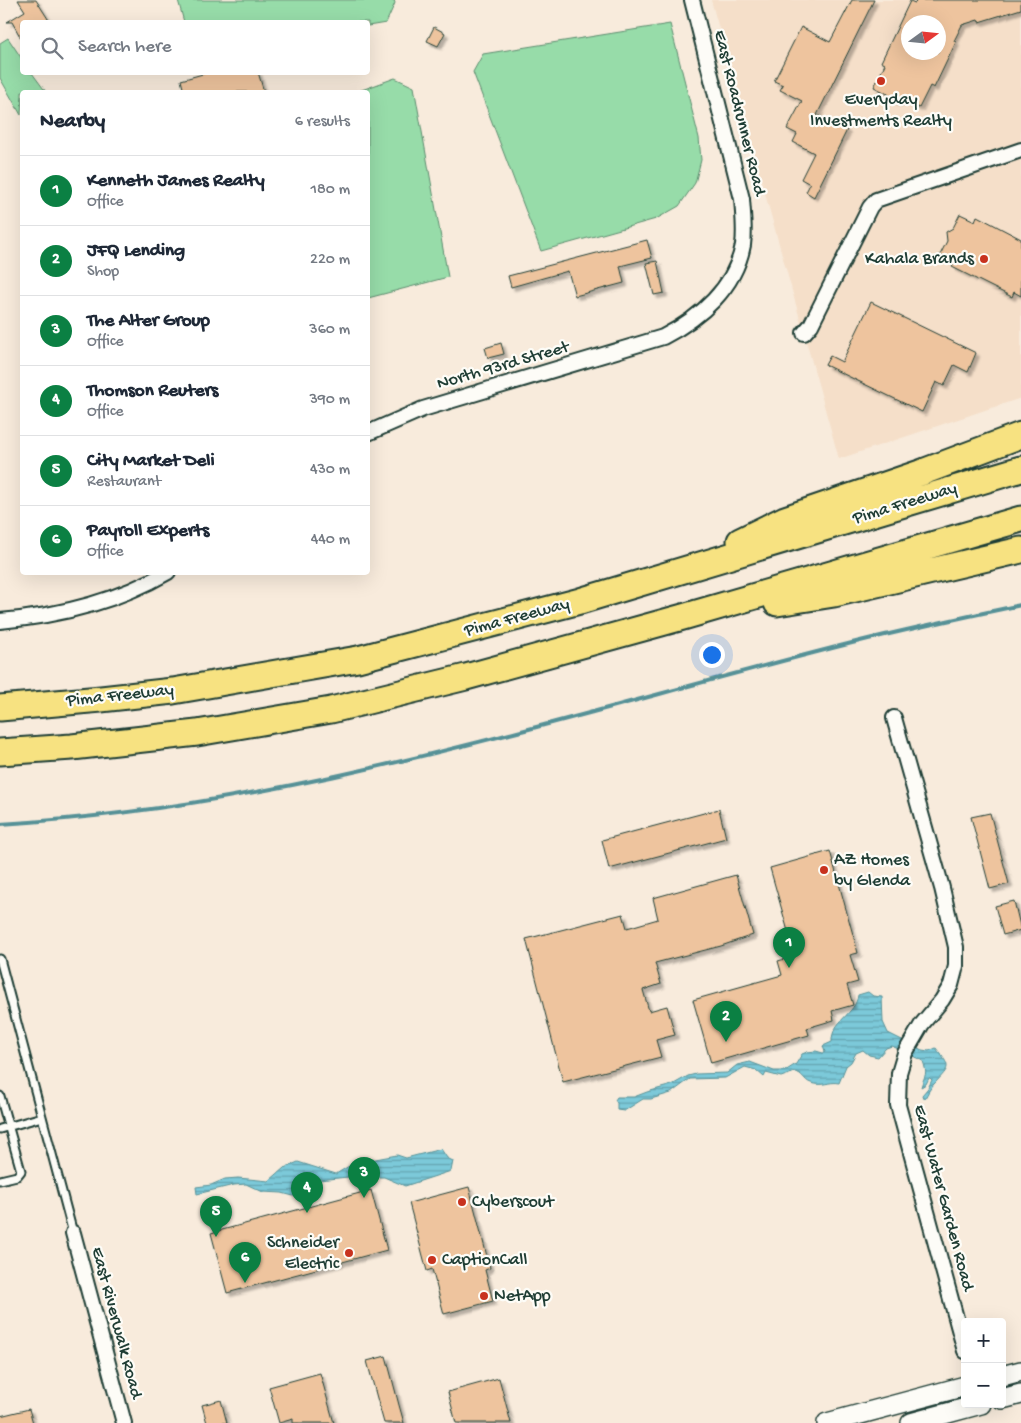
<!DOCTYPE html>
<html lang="en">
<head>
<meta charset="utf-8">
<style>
	body { margin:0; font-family:"Gochi Hand",sans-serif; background:#f6f6f7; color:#1f2937 }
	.controls { position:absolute; right:15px; bottom:15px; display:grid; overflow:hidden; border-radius:5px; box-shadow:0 5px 20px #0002 }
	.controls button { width:45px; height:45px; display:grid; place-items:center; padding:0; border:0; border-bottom:1px solid #e0e1e3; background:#fff; color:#1f2937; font:25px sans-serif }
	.compass { position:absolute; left:901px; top:15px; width:45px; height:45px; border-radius:50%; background:#fff; box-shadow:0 5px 20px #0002; rotate:75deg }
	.you { position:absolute; left:711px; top:654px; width:18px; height:18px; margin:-12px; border:4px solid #fff; border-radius:50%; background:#1a73e8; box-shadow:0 0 0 8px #1a73e833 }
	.badge { display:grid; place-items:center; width:32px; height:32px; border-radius:50%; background:#0b8043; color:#fff; font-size:16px; font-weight:700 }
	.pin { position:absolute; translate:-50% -41px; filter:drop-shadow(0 1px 2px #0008) }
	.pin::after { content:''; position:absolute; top:26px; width:18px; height:15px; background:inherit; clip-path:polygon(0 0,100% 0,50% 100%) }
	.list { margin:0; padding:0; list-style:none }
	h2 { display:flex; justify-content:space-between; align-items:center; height:65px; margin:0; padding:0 20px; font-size:21px }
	h2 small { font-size:16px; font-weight:400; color:#747a83 }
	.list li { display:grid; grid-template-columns:32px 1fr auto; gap:15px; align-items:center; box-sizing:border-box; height:70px; padding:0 20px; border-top:1px solid #e0e1e3 }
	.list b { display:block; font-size:19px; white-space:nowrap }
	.list p { margin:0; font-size:16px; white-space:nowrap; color:#747a83 }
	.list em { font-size:16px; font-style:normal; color:#747a83 }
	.icon { flex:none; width:28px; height:28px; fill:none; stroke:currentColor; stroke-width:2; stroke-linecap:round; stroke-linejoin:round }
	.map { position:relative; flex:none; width:1021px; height:1423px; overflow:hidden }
	.search { position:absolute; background:#fff; box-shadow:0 5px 20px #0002; left:20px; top:20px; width:350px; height:55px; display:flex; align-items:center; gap:12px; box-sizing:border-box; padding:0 18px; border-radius:5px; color:#747a83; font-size:19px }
	.panel { position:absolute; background:#fff; box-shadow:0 5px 20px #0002; left:20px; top:90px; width:350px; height:485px; border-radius:5px }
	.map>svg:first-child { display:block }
	.built { fill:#f5dfc9; fill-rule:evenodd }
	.grass { fill:#97dca9; stroke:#5b8c6e }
	.water { fill:url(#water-rules); stroke:#569197 }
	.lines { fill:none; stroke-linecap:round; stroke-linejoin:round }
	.stream { stroke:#569197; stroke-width:4 }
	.building { fill:#eec49e; stroke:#1f3d34; fill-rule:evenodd; filter:url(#shadow) }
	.lane-casing { stroke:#1f3d34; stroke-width:11 }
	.street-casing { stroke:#1f3d34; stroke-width:18 }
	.secondary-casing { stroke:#1f3d34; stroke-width:22 }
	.highway-casing { stroke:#1f3d34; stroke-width:29 }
	.lane { stroke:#fdfcf7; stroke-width:7 }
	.street { stroke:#fdfcf7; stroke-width:14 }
	.secondary { stroke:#fdfcf7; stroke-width:19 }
	.highway { stroke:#f7e281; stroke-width:25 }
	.poi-dot { fill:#c8321e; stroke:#fdfcf7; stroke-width:2 }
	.labels { text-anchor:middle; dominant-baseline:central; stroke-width:4.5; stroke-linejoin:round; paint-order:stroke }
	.poi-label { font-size:18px; fill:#1f3d34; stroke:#fdfcf7; text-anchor:start }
	.street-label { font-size:18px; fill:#1f3d34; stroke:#fdfcf7 }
</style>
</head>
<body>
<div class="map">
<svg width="1021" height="1423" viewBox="0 0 1021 1423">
	<defs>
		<pattern id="water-rules" width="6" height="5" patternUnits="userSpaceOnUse" patternTransform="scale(1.25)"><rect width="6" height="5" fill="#7bc9d9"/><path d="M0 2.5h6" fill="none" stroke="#64a4b1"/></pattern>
		<filter id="shadow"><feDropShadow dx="3.5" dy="3.5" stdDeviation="1" flood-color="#0004"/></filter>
	</defs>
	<rect width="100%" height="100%" fill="#f8ebdc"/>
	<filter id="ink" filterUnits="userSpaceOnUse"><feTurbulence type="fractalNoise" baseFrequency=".02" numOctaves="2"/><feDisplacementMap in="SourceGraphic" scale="10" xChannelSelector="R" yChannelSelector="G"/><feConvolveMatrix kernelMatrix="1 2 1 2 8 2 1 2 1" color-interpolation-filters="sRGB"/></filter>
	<g filter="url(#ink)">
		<path class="built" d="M711 0H1021V398L839 459ZM908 22H938V52H908Z"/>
		<path class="grass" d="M178 0H394L395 3 386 23 368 26V22H184Z
			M670 24 699 138 701 160 695 183 679 206 656 219 541 251 473 72 483 54Z
			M8 38 22 59V72L32 73 46 92H22L21 115 0 78V43Z
			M395 78 414 87 448 277 368 298V92H356Z"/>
		<path class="water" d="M868 992 873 996 882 997 883 1022 888 1033 922 1050 929 1051 936 1048C951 1068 951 1066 934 1084 930 1088 928 1093 925 1098H923L922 1095 928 1088 932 1080 930 1078H929L926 1084 921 1087C925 1073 928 1076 923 1061L892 1046 886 1048 878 1057 869 1055 863 1050 856 1053 851 1062 846 1066 839 1083C828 1081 824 1087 811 1083 804 1081 803 1073 795 1072L781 1077 766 1073 764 1077 756 1070 745 1067 725 1078 690 1079 671 1093 651 1099H643L624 1111 617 1110V1103L615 1100 617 1097H634L647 1092 672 1085 688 1076 696 1074 727 1073 737 1065 750 1062 774 1071H785L796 1064 802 1054 807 1052 816 1051 823 1053 825 1052 823 1046 832 1042C831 1021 856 1014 858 995Z
			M441 1149 447 1158 453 1161 451 1171 405 1186 384 1177H348L319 1180 297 1197 282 1193 263 1192 246 1184 234 1185 197 1194 196 1187 211 1185 225 1179 238 1178 269 1181 284 1168 298 1162 336 1174 354 1163 397 1155 406 1158Z"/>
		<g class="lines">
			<path class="stream" d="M0 824C293 808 570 714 852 643 908 629 964 617 1021 605"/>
		</g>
		<path class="building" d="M18 0H36L50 22H22V40L12 22H7L25 11Z
			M852 0H874L817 115 847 130 814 197 806 192 810 184 801 179 814 153 793 142 797 134 787 129 802 101 780 90 783 85 774 81 801 27 830 42Z
			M916 0H1021V9L979 22 978 20 962 25 954 41 956 42 934 88 930 86 919 108 904 101 894 102 888 94 874 87 885 64 881 62 910 1 915 3ZM908 22H938V52H908Z
			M434 27 445 33 438 46 427 41Z
			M210 72H258L264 92H184L181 80Z
			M960 214 975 221 977 216 1021 239V296L1014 292 1012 297 952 267 954 262 940 255 947 241 946 232 953 228Z
			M647 240 652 258 620 266 624 283 575 296 568 271 511 287 508 276Z
			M657 261 664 293 654 295 646 263Z
			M871 302 976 353 968 372 954 365 944 386 936 382 922 412 825 365 830 356 842 362Z
			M501 343 504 354 488 358 485 348Z
			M719 809 726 838 609 869 602 840Z
			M990 813 1009 884 990 889 971 817Z
			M830 851 858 953 850 955 858 982 847 985 853 1005 832 1011 834 1020 807 1028 809 1035 711 1063 693 1000 782 975 778 961 795 956 770 868Z
			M736 875 753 935 721 946 655 963 661 984 643 990 649 1011 667 1006 675 1035 656 1040 661 1057 563 1082 526 939 623 914 627 928 658 919 653 898Z
			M1014 901 1021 930 1003 935 995 906Z
			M469 1187 490 1268 485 1270 493 1301 444 1314 432 1269 427 1271 409 1203Z
			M371 1190 387 1250 227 1293 211 1233Z
			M386 1356 399 1405 404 1423H384L377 1398 367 1361Z
			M320 1373 334 1423H293V1419L279 1423 269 1387Z
			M499 1378 511 1423H456L448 1392Z
			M221 1400 227 1423H207L202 1405Z
			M29 1409 33 1423H0V1416Z"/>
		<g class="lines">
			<g class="lane-casing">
				<path id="lane" d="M0 959 73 1233
					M0 1096 21 1171 17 1176 0 1180
					M0 1129 42 1117"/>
			</g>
			<g class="street-casing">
				<path id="street" d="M804 333 811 325 870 207 876 200 1021 150
					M368 433 423 409 663 337C700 318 735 288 743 245 745 230 743 214 742 199L692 0
					M0 621C58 616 118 601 168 572
					M894 718 942 888 956 947V966L951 985 942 1000 922 1024 905 1053 899 1073 898 1105 965 1351
					M73 1233 124 1423"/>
			</g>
			<g class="secondary-casing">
				<path id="secondary" d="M1002 1376 1021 1371
					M1002 1399 1021 1394
					M827 1423 965 1386
					M911 1423 981 1404"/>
			</g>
			<g class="highway-casing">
				<path id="highway" d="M740 541 785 519 920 473 1021 435
					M777 603 834 594 1021 550
					M0 708 101 699 173 691 358 659 580 601 1021 469
					M0 752 72 747 197 733 331 710 466 677 683 617 1021 519"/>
			</g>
			<use href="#lane" class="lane"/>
			<use href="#street" class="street"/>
			<use href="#secondary" class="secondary"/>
			<use href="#highway" class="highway"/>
		</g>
	</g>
	<g class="poi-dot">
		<circle cx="881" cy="81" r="5"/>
		<circle cx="984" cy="259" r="5"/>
		<circle cx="824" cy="870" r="5"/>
		<circle cx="462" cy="1202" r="5"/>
		<circle cx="349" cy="1253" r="5"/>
		<circle cx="432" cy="1260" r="5"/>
		<circle cx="484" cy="1296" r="5"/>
	</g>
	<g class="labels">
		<g class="poi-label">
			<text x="881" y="100" text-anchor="middle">Everyday<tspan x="881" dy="21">Investments Realty</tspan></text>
			<text x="974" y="259" text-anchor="end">Kahala Brands</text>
			<text x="834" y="860">AZ Homes<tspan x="834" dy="21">by Glenda</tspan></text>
			<text x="472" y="1202">Cyberscout</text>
			<text x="339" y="1243" text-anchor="end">Schneider<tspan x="339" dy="21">Electric</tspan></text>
			<text x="442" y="1260">CaptionCall</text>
			<text x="494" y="1296">NetApp</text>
		</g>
		<g class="street-label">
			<text transform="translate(739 113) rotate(76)">East Roadrunner Road</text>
			<text transform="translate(503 366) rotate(-16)">North 93rd Street</text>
			<text transform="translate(905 504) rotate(-17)">Pima Freeway</text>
			<text transform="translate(517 618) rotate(-15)">Pima Freeway</text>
			<text transform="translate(120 696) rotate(-6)">Pima Freeway</text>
			<text transform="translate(943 1198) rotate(75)">East Water Garden Road</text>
			<text transform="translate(116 1323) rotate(75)">East Riverwalk Road</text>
		</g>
	</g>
</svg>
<div class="controls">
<button>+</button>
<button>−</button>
</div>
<svg class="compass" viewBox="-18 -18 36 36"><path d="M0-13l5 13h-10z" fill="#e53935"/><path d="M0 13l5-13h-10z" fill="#747a83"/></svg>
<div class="you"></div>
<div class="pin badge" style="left:789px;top:968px">1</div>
<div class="pin badge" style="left:726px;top:1042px">2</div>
<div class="pin badge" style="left:364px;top:1198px">3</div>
<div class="pin badge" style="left:307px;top:1213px">4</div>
<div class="pin badge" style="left:216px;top:1237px">5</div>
<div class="pin badge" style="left:245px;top:1283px">6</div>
<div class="search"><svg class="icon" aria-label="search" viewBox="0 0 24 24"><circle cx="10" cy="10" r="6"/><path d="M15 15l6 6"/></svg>Search here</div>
<section class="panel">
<h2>Nearby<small>6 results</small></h2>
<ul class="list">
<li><span class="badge">1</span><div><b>Kenneth James Realty</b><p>Office</p></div><em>180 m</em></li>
<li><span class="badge">2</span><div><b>JFQ Lending</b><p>Shop</p></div><em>220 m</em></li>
<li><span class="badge">3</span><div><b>The Alter Group</b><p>Office</p></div><em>360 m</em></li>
<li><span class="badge">4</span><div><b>Thomson Reuters</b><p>Office</p></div><em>390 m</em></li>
<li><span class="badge">5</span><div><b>City Market Deli</b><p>Restaurant</p></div><em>430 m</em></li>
<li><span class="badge">6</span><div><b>Payroll Experts</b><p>Office</p></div><em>440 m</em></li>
</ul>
</section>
</div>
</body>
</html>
